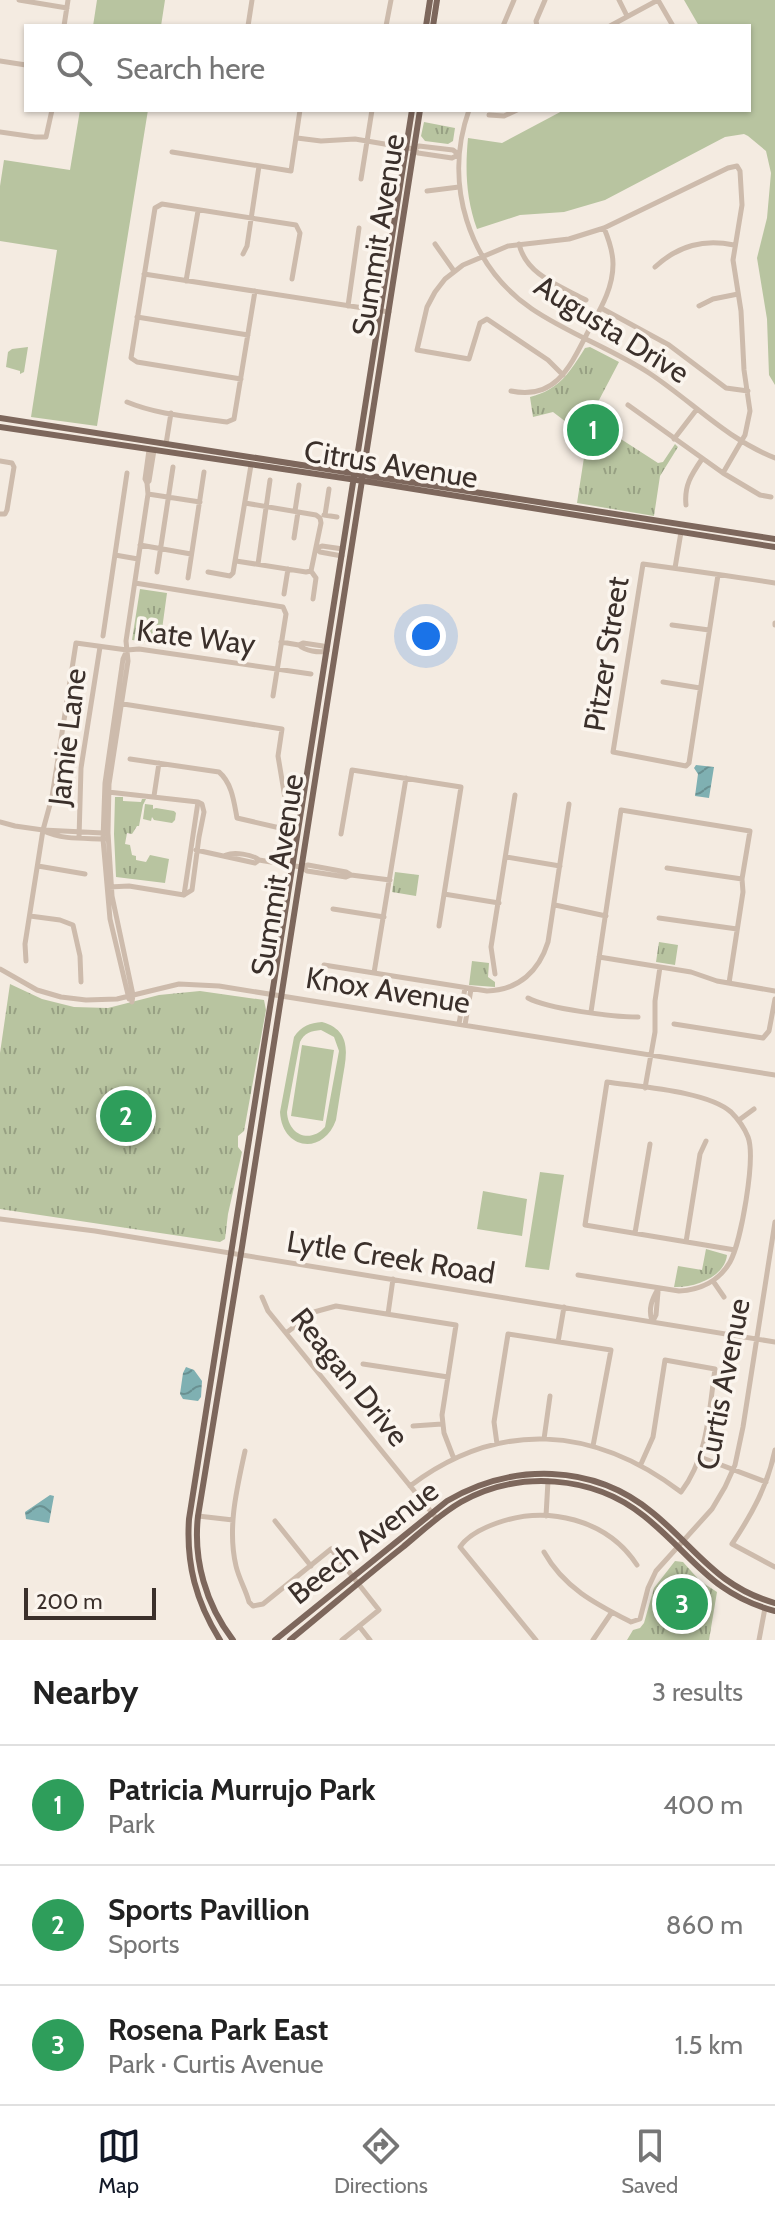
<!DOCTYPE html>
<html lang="en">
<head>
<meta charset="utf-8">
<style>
	body { margin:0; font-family:Cabin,sans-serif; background:#f2f2f2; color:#222 }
	.scale { position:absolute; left:24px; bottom:20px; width:132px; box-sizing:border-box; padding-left:8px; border:4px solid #3b302b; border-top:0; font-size:22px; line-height:28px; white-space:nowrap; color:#3b302b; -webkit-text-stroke:6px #fbf5ee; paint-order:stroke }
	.you { position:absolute; left:426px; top:636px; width:28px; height:28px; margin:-20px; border:6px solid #fff; border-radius:50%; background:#1a73e8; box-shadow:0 0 0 12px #1a73e833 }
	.badge { display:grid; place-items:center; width:52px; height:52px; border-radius:50%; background:#111827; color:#fff; font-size:26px; font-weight:700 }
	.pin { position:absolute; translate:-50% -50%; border:4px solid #fff; box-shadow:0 2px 8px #0006 }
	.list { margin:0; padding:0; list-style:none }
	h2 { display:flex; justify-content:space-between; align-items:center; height:104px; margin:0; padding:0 32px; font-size:34px }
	h2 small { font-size:26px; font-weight:400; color:#767676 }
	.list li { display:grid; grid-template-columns:52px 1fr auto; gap:24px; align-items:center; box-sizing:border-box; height:120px; padding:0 32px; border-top:2px solid #e0e0e0 }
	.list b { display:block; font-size:30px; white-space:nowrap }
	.list p { margin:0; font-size:26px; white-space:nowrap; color:#767676 }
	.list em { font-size:26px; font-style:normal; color:#767676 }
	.icon { flex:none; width:44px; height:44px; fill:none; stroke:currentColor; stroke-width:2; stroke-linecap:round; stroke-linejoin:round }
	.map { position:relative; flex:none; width:775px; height:1640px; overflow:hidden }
	.search { position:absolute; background:#fff; box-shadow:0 2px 6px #0004; left:24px; right:24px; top:24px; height:88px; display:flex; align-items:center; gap:20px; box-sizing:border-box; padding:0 28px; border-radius:0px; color:#767676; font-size:30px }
	.sheet { height:464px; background:#fff }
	nav { display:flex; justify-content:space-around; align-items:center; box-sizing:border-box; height:112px; border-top:2px solid #e0e0e0; background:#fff; font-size:22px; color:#767676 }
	nav a { display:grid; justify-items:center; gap:4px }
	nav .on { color:#111827 }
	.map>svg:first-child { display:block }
	.grass { fill:#b8c4a0; fill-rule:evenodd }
	.park { fill:url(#park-tufts) }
	.water { fill:url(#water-waves) }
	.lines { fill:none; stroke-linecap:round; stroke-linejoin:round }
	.minor { stroke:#cdbbac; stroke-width:5 }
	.major { stroke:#7d675c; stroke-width:6 }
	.labels { text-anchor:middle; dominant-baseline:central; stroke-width:7; stroke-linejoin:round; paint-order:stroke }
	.street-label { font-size:30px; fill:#3b302b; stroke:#fbf5ee }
</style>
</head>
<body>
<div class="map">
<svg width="775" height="1640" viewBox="0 0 775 1640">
	<defs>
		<pattern id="park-tufts" width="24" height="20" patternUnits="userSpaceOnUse" patternTransform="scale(2)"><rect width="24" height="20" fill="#b8c4a0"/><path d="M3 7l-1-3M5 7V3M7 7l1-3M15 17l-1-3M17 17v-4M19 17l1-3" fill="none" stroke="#97a083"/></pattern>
		<pattern id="water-waves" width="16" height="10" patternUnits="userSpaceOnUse" patternTransform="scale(2)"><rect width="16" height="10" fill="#7fb0b2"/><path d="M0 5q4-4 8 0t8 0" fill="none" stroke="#699091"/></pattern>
	</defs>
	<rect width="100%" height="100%" fill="#f4ebe1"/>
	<path class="grass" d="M97 0H165L161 26H93Z
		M684 0H775V385L769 375 767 319 757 258 767 218 771 173 766 151 748 136 744 134 725 137 605 200 564 212 520 215 477 229C466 199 465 170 468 138L502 143 564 110H749V26H699Z
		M80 110H148L97 426 31 417 57 250 0 241V186L4 160 70 170Z
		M28 347 24 372 20 374V371L6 367 8 352 12 349Z
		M145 804 153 805V809L156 808 174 811 176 813 175 820 172 823 154 820 152 817 151 821 143 819Z
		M322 1022C354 1031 346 1057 342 1082 340 1094 338 1107 336 1120 323 1156 282 1150 280 1112L294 1037C301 1026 310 1023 322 1022ZM321 1030 334 1037 339 1051 325 1127C310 1144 288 1135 287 1112L300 1042C304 1033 311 1031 321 1030Z
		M302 1045 334 1050 323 1121 291 1116Z
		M540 1172 564 1175 549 1270 525 1267Z
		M483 1191 527 1199 522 1236 477 1229Z"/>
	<path class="park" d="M424 122 455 128 453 141 448 144 425 141 421 136Z
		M590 347 619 362 598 402 596 423 658 463 663 462 675 444 678 447 660 476 654 516 577 503 587 438 553 412 533 417 530 397C559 390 570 372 585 348Z
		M140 589 167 593 160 644 132 640Z
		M115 797H123V801L141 802 142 799H146L143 805 139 826H137L132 834 127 833 125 844 130 845 132 855 136 856V860L146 862 150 855 169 859 165 883 116 877 114 834Z
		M395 872 419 875 416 896 392 892Z
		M659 942 678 945 675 965 656 962Z
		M472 961 489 963 488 977 495 982V987L469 985Z
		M10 984 42 999 74 1007 108 1008 159 995 200 991 264 1000 266 1010 244 1131 238 1136V1147L242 1152 228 1214 225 1239 220 1242 0 1209V1053Z
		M706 1249 727 1255C725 1277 694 1288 674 1287L678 1266 702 1270Z
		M675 1561 683 1562 700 1581 717 1592 709 1640H627L633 1630 640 1628 644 1623 654 1588Z"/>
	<path class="water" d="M696 765 714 767 709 798 695 796 698 774 694 768Z
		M186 1367 194 1370 202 1381 201 1397 198 1401 183 1399 180 1394 183 1373Z
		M50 1495 54 1496 49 1523 26 1519 25 1512Z"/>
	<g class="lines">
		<path class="minor" d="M19 0 67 8
			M619 0 627 16
			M64 26 68 0
			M248 26 252 0
			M386 26 391 0
			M503 26 514 0
			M537 26 536 21 545 0
			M610 26 658 0 673 26
			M0 61 26 65
			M469 110C443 183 468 265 532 309 569 334 612 349 649 373 693 402 725 438 775 458
			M489 115 504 116 517 110
			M0 132 35 137H46L52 110
			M297 138 321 141 355 139 414 149 419 146 453 150 458 154
			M414 149 418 153 452 158 458 155
			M172 152 291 171 300 110
			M361 179 372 110
			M427 191 459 187
			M435 244 454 271
			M519 244C526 275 560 286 586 300
			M243 254 247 246 259 166
			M655 267C679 245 704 239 734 245
			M144 274 389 312
			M186 281 198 211
			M348 306 359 228
			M699 306 713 299 738 294
			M601 308 669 345 726 388 748 391
			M137 317 248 335
			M563 375 548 360 487 319 480 323 469 359 417 350 427 307 435 292 445 279 463 265 508 246 569 239 604 228 728 168 737 166 740 171 742 205 733 260 741 311 744 370 750 411 745 435 723 473
			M241 379 137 362 131 358 155 208 162 204 296 225 300 233 292 279
			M511 391C558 401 572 362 590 328 601 308 613 288 613 264 613 252 609 240 604 228
			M127 402C158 415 194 417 227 422L234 419 255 291
			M628 405 723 473 760 495 771 497
			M674 439 697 409
			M166 444 171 413
			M0 461 12 463 14 467 7 510 5 514H0
			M147 483 149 481 154 450
			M148 494 200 502
			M686 505C684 486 691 475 702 459
			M295 511 299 485
			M324 515 337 517
			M325 515 329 489
			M294 538 298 512
			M140 545 191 554
			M317 548 322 546 343 549
			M317 549 320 552 342 556
			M115 555 138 559
			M236 561 306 572 311 571 321 523 320 518 316 515 245 503
			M258 564 270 480
			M675 568 681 532
			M311 571 316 578 313 599
			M157 572 173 467
			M208 572 230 576 233 573 251 465
			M718 575 689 763 686 766 613 752 643 564C687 570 731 576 775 583
			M188 578 204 472
			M135 583 283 607 286 614 273 696
			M284 594 288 569
			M672 625 709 630
			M775 625V623
			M103 636 127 473
			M281 642 299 645 303 643 323 646 327 650
			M299 645C305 651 319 653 327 651
			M127 650 123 659 105 783 103 839 110 919 129 999
			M663 682 700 688
			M117 703 282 729 278 756 285 798 283 824 280 828 237 818C234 802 232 783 219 772L130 759
			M108 792 198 802
			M154 796 159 763
			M0 822 15 826 43 830 103 833
			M44 831C62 840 85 838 105 839
			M341 834 352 770 461 787 439 926
			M79 838 81 768 100 647
			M196 850 255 863 259 860
			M226 855C234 852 252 854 259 860L301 867 308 865 346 872 351 875 390 880
			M506 857 560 866
			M38 866 85 874
			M302 867 307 871 346 877 351 875
			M667 868 742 879
			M109 887 129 886 184 895
			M444 894 499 903
			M184 895 192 890 199 837 204 812 202 804 198 802
			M184 895 198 802
			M555 905 606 916
			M333 909 384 917
			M30 916 60 920 73 925 80 956 81 982
			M659 918 737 929
			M599 957 691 972 717 981 775 991
			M26 961 25 944 43 830 52 797 76 643 127 650 139 649 311 674
			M324 965 487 991C519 990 539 971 548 942L569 804
			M0 969 37 990 61 997 86 1000 117 999 179 984 219 986 775 1075
			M374 973 406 778
			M495 974 491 947 515 795
			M528 998C548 1009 614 1017 638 1017
			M132 1002 133 995 112 896 108 833 109 784 128 661 126 641 148 494 147 483 145 479 149 450
			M591 1012 621 810 750 831 742 879 743 892 729 983
			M459 1024 465 988
			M674 1024 763 1038 769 1031 775 999
			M465 1025 471 989
			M645 1088 655 1032V1001L660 967
			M739 1120 754 1109
			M0 1219 95 1231 775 1342
			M635 1233 650 1144
			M686 1242 700 1154 706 1141
			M578 1275 679 1291C700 1290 719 1281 730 1262 741 1242 756 1158 748 1137 744 1127 738 1119 731 1112 707 1091 640 1087 607 1082L585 1225 735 1250
			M713 1281 724 1297
			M262 1297 268 1311 437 1519
			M388 1314 393 1279
			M652 1321C648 1309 652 1299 658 1289
			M653 1321 656 1315 658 1292
			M286 1333 314 1312 336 1306 456 1325 442 1415 444 1433 454 1459
			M558 1342 564 1307
			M363 1364 448 1377
			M413 1426 442 1424
			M544 1439 550 1396
			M497 1444 494 1422 508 1334 611 1350 593 1446
			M775 1450C768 1485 752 1514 732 1544L775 1567
			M245 1451C237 1488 227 1528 236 1566 239 1579 246 1590 249 1602L253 1606 263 1604 331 1549 379 1610 342 1640
			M700 1457 766 1482
			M410 1486C499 1419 594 1426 681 1492 708 1457 709 1410 715 1369L665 1360 653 1437 641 1464
			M198 1516 233 1520
			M546 1516 548 1481
			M275 1521 311 1566
			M544 1552C564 1588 596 1604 631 1622L640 1619 648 1588 656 1571 712 1509 725 1487 735 1465 743 1427 775 1222
			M359 1626 370 1640
			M536 1640 460 1547C468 1535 483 1528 497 1523 547 1505 607 1519 637 1565
			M593 1640 612 1612
			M759 1640 765 1608"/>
		<path class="major" d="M426 26 430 0
			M433 26 437 0
			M0 418 775 539
			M0 427 370 482 775 547
			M220 1640C196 1602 186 1564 189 1519L412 110
			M233 1640C206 1605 193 1560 198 1516L242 1247 420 110
			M275 1640 447 1501C512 1463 593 1463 653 1513 696 1548 717 1587 775 1603
			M290 1640C328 1609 365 1577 403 1547 421 1532 440 1514 461 1502 518 1470 593 1475 644 1516 692 1554 710 1594 775 1611"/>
	</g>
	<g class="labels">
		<g class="street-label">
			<text transform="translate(378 235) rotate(-81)">Summit Avenue</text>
			<text transform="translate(612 329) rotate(32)">Augusta Drive</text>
			<text transform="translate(391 464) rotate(9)">Citrus Avenue</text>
			<text transform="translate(196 637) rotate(7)">Kate Way</text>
			<text transform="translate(606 654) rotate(-81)">Pitzer Street</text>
			<text transform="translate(67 737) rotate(-83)">Jamie Lane</text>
			<text transform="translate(277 875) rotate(-81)">Summit Avenue</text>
			<text transform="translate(388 990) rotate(9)">Knox Avenue</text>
			<text transform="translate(391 1257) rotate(9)">Lytle Creek Road</text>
			<text transform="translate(350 1377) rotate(51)">Reagan Drive</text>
			<text transform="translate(723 1384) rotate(-79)">Curtis Avenue</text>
			<text transform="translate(363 1542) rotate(-38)">Beech Avenue</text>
		</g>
	</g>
</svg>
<div class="scale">200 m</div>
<div class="you"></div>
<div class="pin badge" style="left:593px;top:430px;background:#2e9e5b">1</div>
<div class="pin badge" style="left:126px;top:1116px;background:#2e9e5b">2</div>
<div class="pin badge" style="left:682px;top:1604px;background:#2e9e5b">3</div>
<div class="search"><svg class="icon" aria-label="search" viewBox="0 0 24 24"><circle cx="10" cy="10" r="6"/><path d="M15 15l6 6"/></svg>Search here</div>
</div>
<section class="sheet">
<h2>Nearby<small>3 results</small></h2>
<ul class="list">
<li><span class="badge" style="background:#2e9e5b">1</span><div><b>Patricia Murrujo Park</b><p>Park</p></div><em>400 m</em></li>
<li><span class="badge" style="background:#2e9e5b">2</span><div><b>Sports Pavillion</b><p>Sports</p></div><em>860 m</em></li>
<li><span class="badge" style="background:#2e9e5b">3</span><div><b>Rosena Park East</b><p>Park · Curtis Avenue</p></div><em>1.5 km</em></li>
</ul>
</section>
<nav>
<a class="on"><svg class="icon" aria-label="map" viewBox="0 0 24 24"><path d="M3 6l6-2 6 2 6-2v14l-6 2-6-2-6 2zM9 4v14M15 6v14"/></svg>Map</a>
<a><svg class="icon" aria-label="directions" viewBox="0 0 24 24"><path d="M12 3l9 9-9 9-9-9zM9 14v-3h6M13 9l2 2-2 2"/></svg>Directions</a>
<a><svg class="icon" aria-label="saved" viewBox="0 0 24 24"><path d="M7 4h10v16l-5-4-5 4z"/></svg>Saved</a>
</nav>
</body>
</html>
